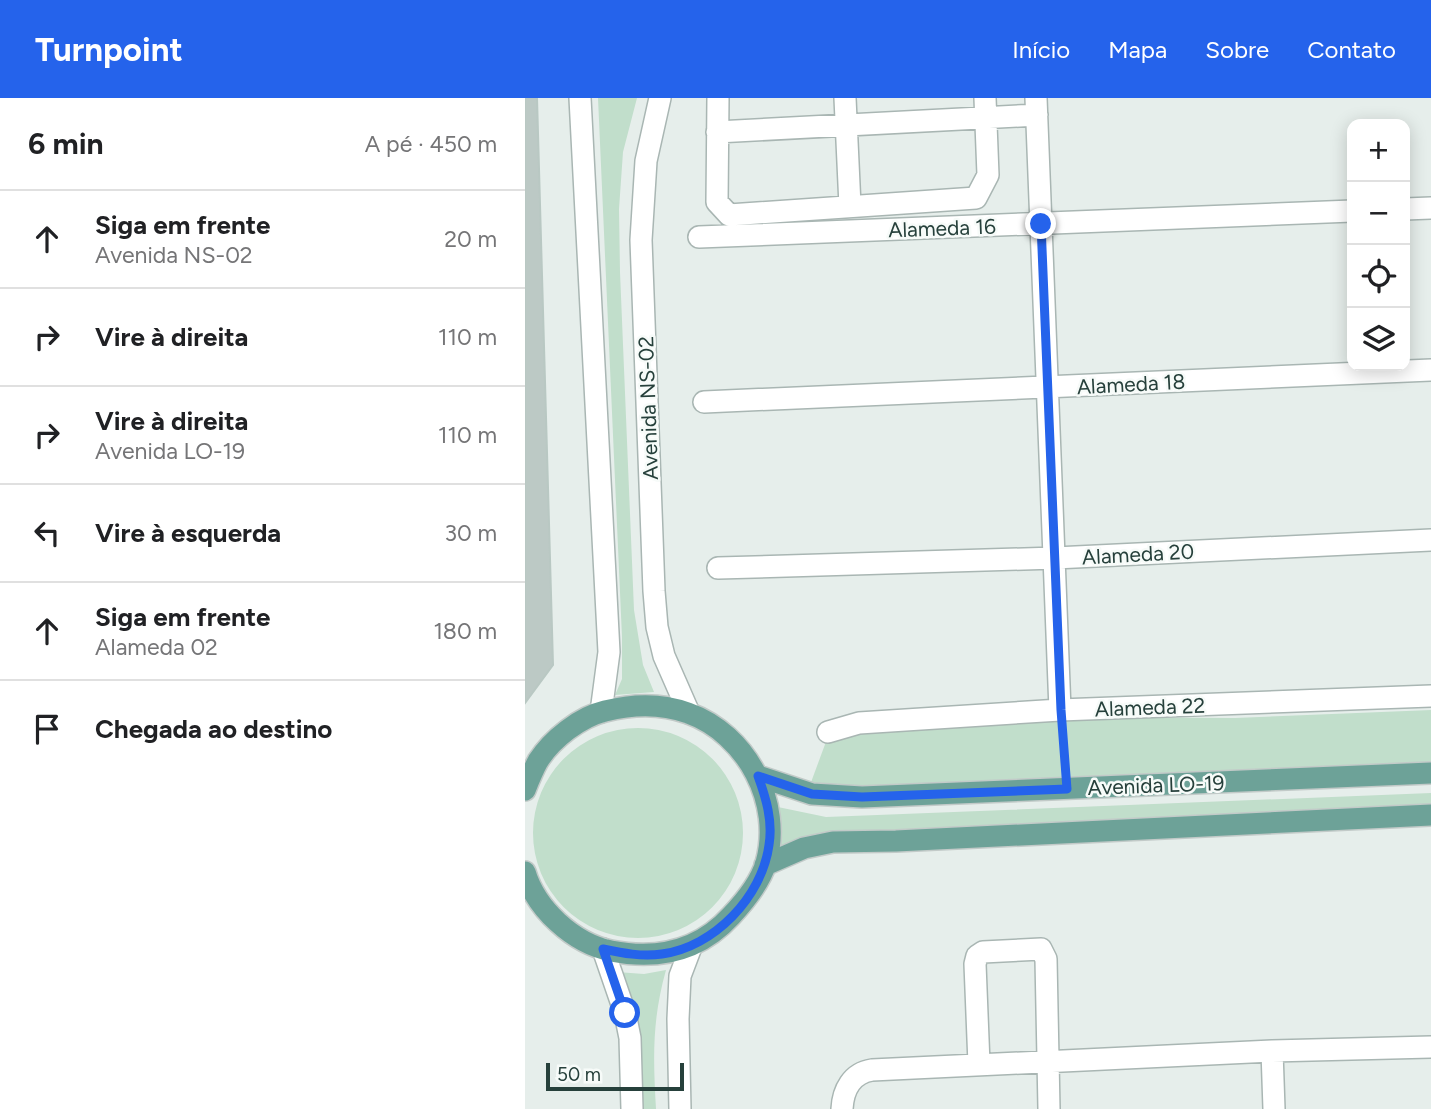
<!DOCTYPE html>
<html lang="pt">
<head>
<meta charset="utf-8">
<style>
	body { margin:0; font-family:Figtree,sans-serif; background:#f6f6f6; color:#202124 }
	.controls { position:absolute; right:21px; top:21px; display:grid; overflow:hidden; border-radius:14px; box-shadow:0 4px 18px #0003 }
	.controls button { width:63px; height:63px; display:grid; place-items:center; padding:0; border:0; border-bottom:2px solid #e0e0e0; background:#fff; color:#202124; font:35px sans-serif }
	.scale { position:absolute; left:21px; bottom:18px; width:138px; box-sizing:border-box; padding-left:7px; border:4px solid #26403b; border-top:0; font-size:19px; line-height:24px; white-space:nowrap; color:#26403b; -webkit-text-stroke:5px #f7fbf9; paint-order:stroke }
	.stop { position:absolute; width:21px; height:21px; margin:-16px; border:5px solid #2563eb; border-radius:50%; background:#fff }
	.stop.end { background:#2563eb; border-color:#fff; box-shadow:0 2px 7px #0008 }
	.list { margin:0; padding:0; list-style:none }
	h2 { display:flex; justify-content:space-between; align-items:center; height:91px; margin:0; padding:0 28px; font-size:30px }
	h2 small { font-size:23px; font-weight:400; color:#757577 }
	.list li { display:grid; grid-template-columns:46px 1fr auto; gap:21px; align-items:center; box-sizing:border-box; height:98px; padding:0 28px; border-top:2px solid #e0e0e0 }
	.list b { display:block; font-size:26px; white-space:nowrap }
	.list p { margin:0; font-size:23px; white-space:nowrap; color:#757577 }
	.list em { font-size:23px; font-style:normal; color:#757577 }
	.icon { flex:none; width:38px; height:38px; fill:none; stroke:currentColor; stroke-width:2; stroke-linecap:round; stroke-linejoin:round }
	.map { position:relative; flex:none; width:906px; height:1011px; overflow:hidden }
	header { display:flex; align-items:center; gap:42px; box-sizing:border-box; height:98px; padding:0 35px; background:#2563eb; color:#fff }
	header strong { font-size:33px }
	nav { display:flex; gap:38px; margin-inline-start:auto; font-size:24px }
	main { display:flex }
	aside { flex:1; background:#fff }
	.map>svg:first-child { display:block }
	.green { fill:#c1decb }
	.building { fill:#bcc9c5; stroke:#b9c8c3; stroke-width:2 }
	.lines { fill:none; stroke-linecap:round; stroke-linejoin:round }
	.minor-casing { stroke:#a9b6b3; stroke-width:24 }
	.major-casing { stroke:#c2cac8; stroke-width:24 }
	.path { stroke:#88b0a7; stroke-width:3.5; stroke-dasharray:3.5 5; stroke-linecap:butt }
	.minor { stroke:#fff; stroke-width:21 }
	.major { stroke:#6da298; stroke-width:21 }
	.route { stroke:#2563eb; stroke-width:9 }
	.labels { text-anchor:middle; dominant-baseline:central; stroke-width:5; stroke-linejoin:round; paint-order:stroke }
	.street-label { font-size:21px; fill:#26403b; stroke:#f7fbf9 }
</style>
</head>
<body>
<header>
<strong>Turnpoint</strong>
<nav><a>Início</a><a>Mapa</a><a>Sobre</a><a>Contato</a></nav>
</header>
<main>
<aside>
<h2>6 min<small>A pé · 450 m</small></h2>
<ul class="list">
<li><svg class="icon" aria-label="ahead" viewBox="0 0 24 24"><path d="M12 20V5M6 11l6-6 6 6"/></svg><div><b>Siga em frente</b><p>Avenida NS-02</p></div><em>20 m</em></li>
<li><svg class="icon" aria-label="right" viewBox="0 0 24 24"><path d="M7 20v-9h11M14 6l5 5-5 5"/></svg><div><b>Vire à direita</b></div><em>110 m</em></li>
<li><svg class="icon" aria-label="right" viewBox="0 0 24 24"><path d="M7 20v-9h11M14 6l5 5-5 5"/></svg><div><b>Vire à direita</b><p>Avenida LO-19</p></div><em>110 m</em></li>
<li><svg class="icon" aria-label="left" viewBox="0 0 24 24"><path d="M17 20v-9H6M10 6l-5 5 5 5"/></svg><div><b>Vire à esquerda</b></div><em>30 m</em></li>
<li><svg class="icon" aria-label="ahead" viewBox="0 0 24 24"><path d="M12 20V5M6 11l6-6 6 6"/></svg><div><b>Siga em frente</b><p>Alameda 02</p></div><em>180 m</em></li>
<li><svg class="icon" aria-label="arrive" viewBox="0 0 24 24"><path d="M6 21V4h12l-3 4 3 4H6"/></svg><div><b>Chegada ao destino</b></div></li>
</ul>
</aside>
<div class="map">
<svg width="906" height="1011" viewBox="0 0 906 1011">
	<rect width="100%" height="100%" fill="#e6eeeb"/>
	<path class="green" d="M73 0H112L98 54 94 111 95 174 109 512 118 567 129 594 90 597 97 581V539Z
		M906 612V664L317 691 285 687 302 641 336 630 533 619 710 620Z
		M8 735a105 105 0 1 1 210 0a105 105 0 1 1-210 0Z
		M906 695V711L252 751 248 708 301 719Z
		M141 872C127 922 128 959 131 1011H116L92 874 119 876Z"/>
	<path class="building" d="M0 0H12L28 567 0 605Z"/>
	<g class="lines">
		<g class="minor-casing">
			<path id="minor" d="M55 0 84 554 76 614
				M135 0 121 63 116 142 129 493 132 529 139 558 164 615
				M193 0 192 104 204 117 451 100 463 77 460 0
				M320 0 325 108
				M511 0 535 612
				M192 34 512 17
				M880 111 906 110
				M174 139 827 113
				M179 304 906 272
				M193 470 530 460 906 442
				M303 634 334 625 535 612 906 598
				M78 851 100 915 105 940 107 1011
				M747 953 749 1011
				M454 966 450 866 452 858 458 854 516 851 521 861 524 1011
				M155 1011 153 921 155 878 166 849
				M317 1011C318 992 327 975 347 972L747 953 906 949"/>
		</g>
		<g class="major-casing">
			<path id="major" d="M233 678 287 696 337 699 906 675
				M0 692C4 682 8 672 13 663 27 641 55 619 80 613 108 606 136 605 163 615 222 636 258 705 241 765 235 785 220 803 206 818 174 853 132 862 86 853 48 845 11 811 0 774
				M240 767 279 750 308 744 371 743 906 717"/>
		</g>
		<path class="path" d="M537 630 541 671"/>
		<use href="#minor" class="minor"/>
		<use href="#major" class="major"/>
	</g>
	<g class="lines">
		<path class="route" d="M100 915 78 851C97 855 117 859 137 856 189 849 237 799 244 747 248 723 241 700 233 678L287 696 337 699 542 691 536 612 516 126"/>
	</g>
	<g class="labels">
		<g class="street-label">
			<text transform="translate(417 130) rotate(-2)">Alameda 16</text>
			<text transform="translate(606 286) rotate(-3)">Alameda 18</text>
			<text transform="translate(123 310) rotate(-92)">Avenida NS-02</text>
			<text transform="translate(613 456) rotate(-3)">Alameda 20</text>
			<text transform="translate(625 609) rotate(-2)">Alameda 22</text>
			<text transform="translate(631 687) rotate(-2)">Avenida LO-19</text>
		</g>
	</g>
</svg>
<div class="controls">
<button>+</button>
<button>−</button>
<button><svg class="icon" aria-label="locate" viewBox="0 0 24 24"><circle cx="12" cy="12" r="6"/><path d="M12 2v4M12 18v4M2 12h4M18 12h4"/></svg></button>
<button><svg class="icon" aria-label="layers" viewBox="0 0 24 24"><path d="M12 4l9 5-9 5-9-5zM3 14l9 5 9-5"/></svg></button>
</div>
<div class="scale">50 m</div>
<div class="stop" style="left:100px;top:915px"></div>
<div class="stop end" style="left:516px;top:126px"></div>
</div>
</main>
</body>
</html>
